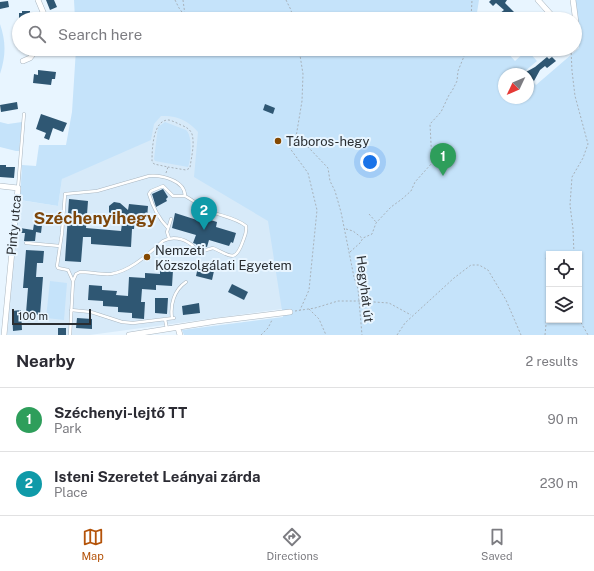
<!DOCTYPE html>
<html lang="en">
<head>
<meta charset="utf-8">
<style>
	body { margin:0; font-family:"Public Sans",sans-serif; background:#f2f2f3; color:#2b2b33 }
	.controls { position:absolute; right:12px; bottom:12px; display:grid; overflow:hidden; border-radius:0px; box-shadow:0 1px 3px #0004 }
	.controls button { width:36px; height:36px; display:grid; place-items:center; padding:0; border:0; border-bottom:1px solid #e1e1e2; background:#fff; color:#2b2b33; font:20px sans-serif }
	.compass { position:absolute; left:498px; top:68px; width:36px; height:36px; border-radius:50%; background:#fff; box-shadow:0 1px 3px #0004; rotate:226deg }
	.scale { position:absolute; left:12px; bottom:10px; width:79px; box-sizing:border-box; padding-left:4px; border:2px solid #2a2e32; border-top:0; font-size:11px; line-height:14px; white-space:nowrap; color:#2a2e32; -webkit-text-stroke:3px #e8f5ff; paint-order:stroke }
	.you { position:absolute; left:370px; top:162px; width:14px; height:14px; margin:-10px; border:3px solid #fff; border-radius:50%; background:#1a73e8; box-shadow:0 0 0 6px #1a73e833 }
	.badge { display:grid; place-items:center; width:26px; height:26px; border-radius:50%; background:#b45309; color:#fff; font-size:13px; font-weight:700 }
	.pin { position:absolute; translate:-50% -33px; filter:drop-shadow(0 1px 2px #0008) }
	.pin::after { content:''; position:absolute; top:21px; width:14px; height:12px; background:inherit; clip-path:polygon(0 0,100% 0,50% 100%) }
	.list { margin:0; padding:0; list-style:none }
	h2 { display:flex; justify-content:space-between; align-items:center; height:52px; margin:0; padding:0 16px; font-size:17px }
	h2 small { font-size:13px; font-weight:400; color:#7c7c81 }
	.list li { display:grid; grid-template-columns:26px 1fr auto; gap:12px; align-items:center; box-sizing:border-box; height:64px; padding:0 16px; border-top:1px solid #e1e1e2 }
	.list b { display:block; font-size:15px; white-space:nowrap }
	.list p { margin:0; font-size:13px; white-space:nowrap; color:#7c7c81 }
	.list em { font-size:13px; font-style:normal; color:#7c7c81 }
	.icon { flex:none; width:22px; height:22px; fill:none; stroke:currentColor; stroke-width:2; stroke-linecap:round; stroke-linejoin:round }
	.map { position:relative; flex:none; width:594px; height:335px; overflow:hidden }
	.search { position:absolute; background:#fff; box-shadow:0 1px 3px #0004; left:12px; right:12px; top:12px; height:44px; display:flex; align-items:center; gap:10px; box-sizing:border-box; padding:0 14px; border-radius:22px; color:#7c7c81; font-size:15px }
	.sheet { height:180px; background:#fff }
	nav { display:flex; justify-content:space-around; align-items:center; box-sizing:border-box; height:56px; border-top:1px solid #e1e1e2; background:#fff; font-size:11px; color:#7c7c81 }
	nav a { display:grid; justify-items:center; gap:2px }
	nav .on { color:#b45309 }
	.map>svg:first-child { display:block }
	.built { fill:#d7eaf9 }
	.green { fill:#c5e3fa; fill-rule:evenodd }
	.building { fill:#2f5773 }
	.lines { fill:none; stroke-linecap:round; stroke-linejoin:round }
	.lane-casing { stroke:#abb7c1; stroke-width:3.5 }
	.street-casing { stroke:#abb7c1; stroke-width:6 }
	.path { stroke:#a8b2ba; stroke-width:1; stroke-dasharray:2 2; stroke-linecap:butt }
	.lane { stroke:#fff; stroke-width:2.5 }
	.street { stroke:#fff; stroke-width:5 }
	.poi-dot { fill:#854902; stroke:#e8f5ff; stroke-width:1.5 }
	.labels { text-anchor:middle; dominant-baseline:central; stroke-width:4; stroke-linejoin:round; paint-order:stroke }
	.poi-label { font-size:13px; fill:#2a2e32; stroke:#e8f5ff; text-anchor:start }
	.street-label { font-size:13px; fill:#2a2e32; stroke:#e8f5ff }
	.district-label { font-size:17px; font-weight:bold; fill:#7d460a; stroke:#e8f5ff }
</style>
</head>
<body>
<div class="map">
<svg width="594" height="335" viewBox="0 0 594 335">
	<rect width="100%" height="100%" fill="#e8f5ff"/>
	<path class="built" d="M169 96 277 205 282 309 90 335H7L19 200 58 206 62 179Z"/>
	<path class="green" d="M74 0H479L476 19H75Z
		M573 0H594V335H184L182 330 283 317 268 221 194 177 198 132C188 120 176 115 161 116L154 124 151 140 62 179 58 206 20 200 22 165 36 166 39 145H66L72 112 76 49H504L515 61 527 50 537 61 524 72 525 74H504V98H528V77L536 85 579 48 578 32ZM549 254H579V320H549Z
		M0 24C6 42 6 55 0 74Z
		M0 122 8 124 22 122 19 151H16L0 147Z
		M165 122 186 130C193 136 191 160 188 167L155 161 154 159 158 127Z
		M50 281 67 283 64 320 46 318Z"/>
	<path class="building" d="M46 0H54L57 7 50 10Z
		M491 0H507L505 3 516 14 511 19H504L499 14 504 10 496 3 493 6 489 2Z
		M8 1 9 7 0 9V2Z
		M22 11H30V14H37L38 19H19V13H22Z
		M547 57 549 59 552 57 556 61 547 68 545 66 540 70 534 81 526 72 535 67Z
		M38 70 56 72 55 79H52L51 85 33 83 34 74 38 75Z
		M17 102 18 109 1 112 0 105Z
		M265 104 275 108 273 114 263 110Z
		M41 114 67 123 63 132 53 128 49 140 44 138 46 133 36 129Z
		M0 165H6V167H15L14 178 0 177Z
		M163 189 168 197 166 199 167 201 156 207 152 194Z
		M69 199 88 201 86 228 121 231 123 216H113L109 212V206L114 202 120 203 128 210 129 204 148 206 147 218 135 217 134 229H132L131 247 91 244V237H83L81 262 65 261Z
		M175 213 197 220 198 216 217 222 216 227 236 233 233 243 231 242 229 246 209 240 207 247 203 246 199 248 196 244 193 243 196 235 172 228Z
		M34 224 42 225 41 233 36 232 35 241H24L25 233H19L20 228 33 230Z
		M26 250 44 251 43 263H37L36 277H43L40 315 26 313 28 288H23Z
		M198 267 214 271 212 280 196 276Z
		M160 269 173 270 172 286 156 285V290L142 289 141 302H145L144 319 132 318V313L118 312V307L103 306V301L88 300 89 285 102 286V290L117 291 116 295 128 296 129 277 145 278V273L160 274Z
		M232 284 248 292 244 300 228 292Z
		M155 298H168L167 314 155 313Z
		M199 303 200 313 183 315 182 306Z
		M21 310 22 330 13 331 12 311Z
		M77 318 92 319V329L76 328Z
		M58 328H66V335H58Z"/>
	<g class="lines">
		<g class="lane-casing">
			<path id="lane" d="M18 188 24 114
				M168 228C158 218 153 208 149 194L151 191 163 186 173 196H185
				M169 238 167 232 171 219
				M26 243 60 246
				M71 310 91 312 122 322 133 323 174 318
				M172 318C170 305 174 290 186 282
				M165 319 167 329
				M70 335 73 281 76 274 80 272C90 272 101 275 111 274 131 271 148 254 163 241 172 236 183 238 192 245 194 247 196 250 199 252L213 248C230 255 235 264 243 241 245 236 247 232 246 226 235 217 219 216 207 210 199 206 193 200 185 196 185 180 161 175 149 176L97 191 65 194 62 233 57 266 58 268 68 270 73 281"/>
		</g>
		<g class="street-casing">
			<path id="street" d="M38 0 46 19
				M538 0 555 19
				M573 0 578 38 575 41
				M23 61 30 58 37 49
				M0 186 18 188 4 335
				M178 328 180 335
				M129 335 217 321 290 312"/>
		</g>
		<path class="path" d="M175 0 179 8 187 19
			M183 0 185 15
			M286 0 291 10 293 19
			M471 19 472 0
			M299 49 303 74 302 101 296 137 309 148 328 168 330 181 335 191 341 212 354 277 358 289 362 335
			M571 49 572 71 575 96 588 144 583 158 572 177 570 205 573 229 574 254
			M296 137 289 147 308 173 317 210 309 290 300 310
			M166 173 168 167 154 164 152 161C152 149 153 119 169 120 173 121 177 123 181 125 186 127 190 129 192 134 195 145 191 158 190 168L186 170 168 167
			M369 214 376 222
			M346 229 353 231 362 238
			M350 252 360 243 363 238 372 234 376 223 391 207 402 199 411 191 415 182 432 163 430 124 441 112 449 95 452 91 457 81 458 71 467 49
			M549 256 546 257 549 277
			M309 309 319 319 326 335
			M295 311 315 308 338 301H359L389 303 411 315
			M579 319 588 335
			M261 335 268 328 272 320
			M397 335 405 323 454 278 471 265H479L488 270 506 300 521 335
			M545 335 549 292"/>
		<use href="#lane" class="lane"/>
		<use href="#street" class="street"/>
	</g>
	<g class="poi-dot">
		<circle cx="278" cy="141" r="4"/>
		<circle cx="147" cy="257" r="4"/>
	</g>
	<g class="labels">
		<g class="poi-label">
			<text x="286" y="141">Táboros-hegy</text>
			<text x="155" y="250">Nemzeti<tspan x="155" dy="15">Közszolgálati Egyetem</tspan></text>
		</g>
		<g class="street-label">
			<text transform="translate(14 225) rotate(-85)">Pinty utca</text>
			<text transform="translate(365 289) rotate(83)">Hegyhát út</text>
		</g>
		<g class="district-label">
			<text x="95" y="218">Széchenyihegy</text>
		</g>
	</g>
</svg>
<div class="controls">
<button><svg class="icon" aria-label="locate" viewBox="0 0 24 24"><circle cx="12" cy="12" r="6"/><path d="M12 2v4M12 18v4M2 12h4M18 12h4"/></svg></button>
<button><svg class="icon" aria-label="layers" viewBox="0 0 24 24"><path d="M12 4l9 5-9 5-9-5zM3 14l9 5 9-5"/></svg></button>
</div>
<svg class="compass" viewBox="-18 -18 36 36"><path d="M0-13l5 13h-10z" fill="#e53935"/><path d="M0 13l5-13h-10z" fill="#7c7c81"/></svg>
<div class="scale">100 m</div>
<div class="you"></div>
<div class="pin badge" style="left:443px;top:176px;background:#2e9e5b">1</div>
<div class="pin badge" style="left:204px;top:230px;background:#0f9aa8">2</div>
<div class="search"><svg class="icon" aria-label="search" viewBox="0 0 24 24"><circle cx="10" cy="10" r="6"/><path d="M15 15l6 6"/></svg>Search here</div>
</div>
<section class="sheet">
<h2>Nearby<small>2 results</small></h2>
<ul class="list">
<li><span class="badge" style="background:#2e9e5b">1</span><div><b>Széchenyi-lejtő TT</b><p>Park</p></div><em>90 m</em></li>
<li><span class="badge" style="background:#0f9aa8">2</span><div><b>Isteni Szeretet Leányai zárda</b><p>Place</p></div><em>230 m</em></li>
</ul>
</section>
<nav>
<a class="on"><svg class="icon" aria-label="map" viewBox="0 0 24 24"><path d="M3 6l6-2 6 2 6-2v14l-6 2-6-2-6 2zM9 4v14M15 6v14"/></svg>Map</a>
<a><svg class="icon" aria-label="directions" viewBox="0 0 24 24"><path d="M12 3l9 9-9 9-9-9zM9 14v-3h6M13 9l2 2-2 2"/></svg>Directions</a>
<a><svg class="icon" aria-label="saved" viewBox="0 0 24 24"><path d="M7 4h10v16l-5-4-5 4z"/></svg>Saved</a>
</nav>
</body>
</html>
